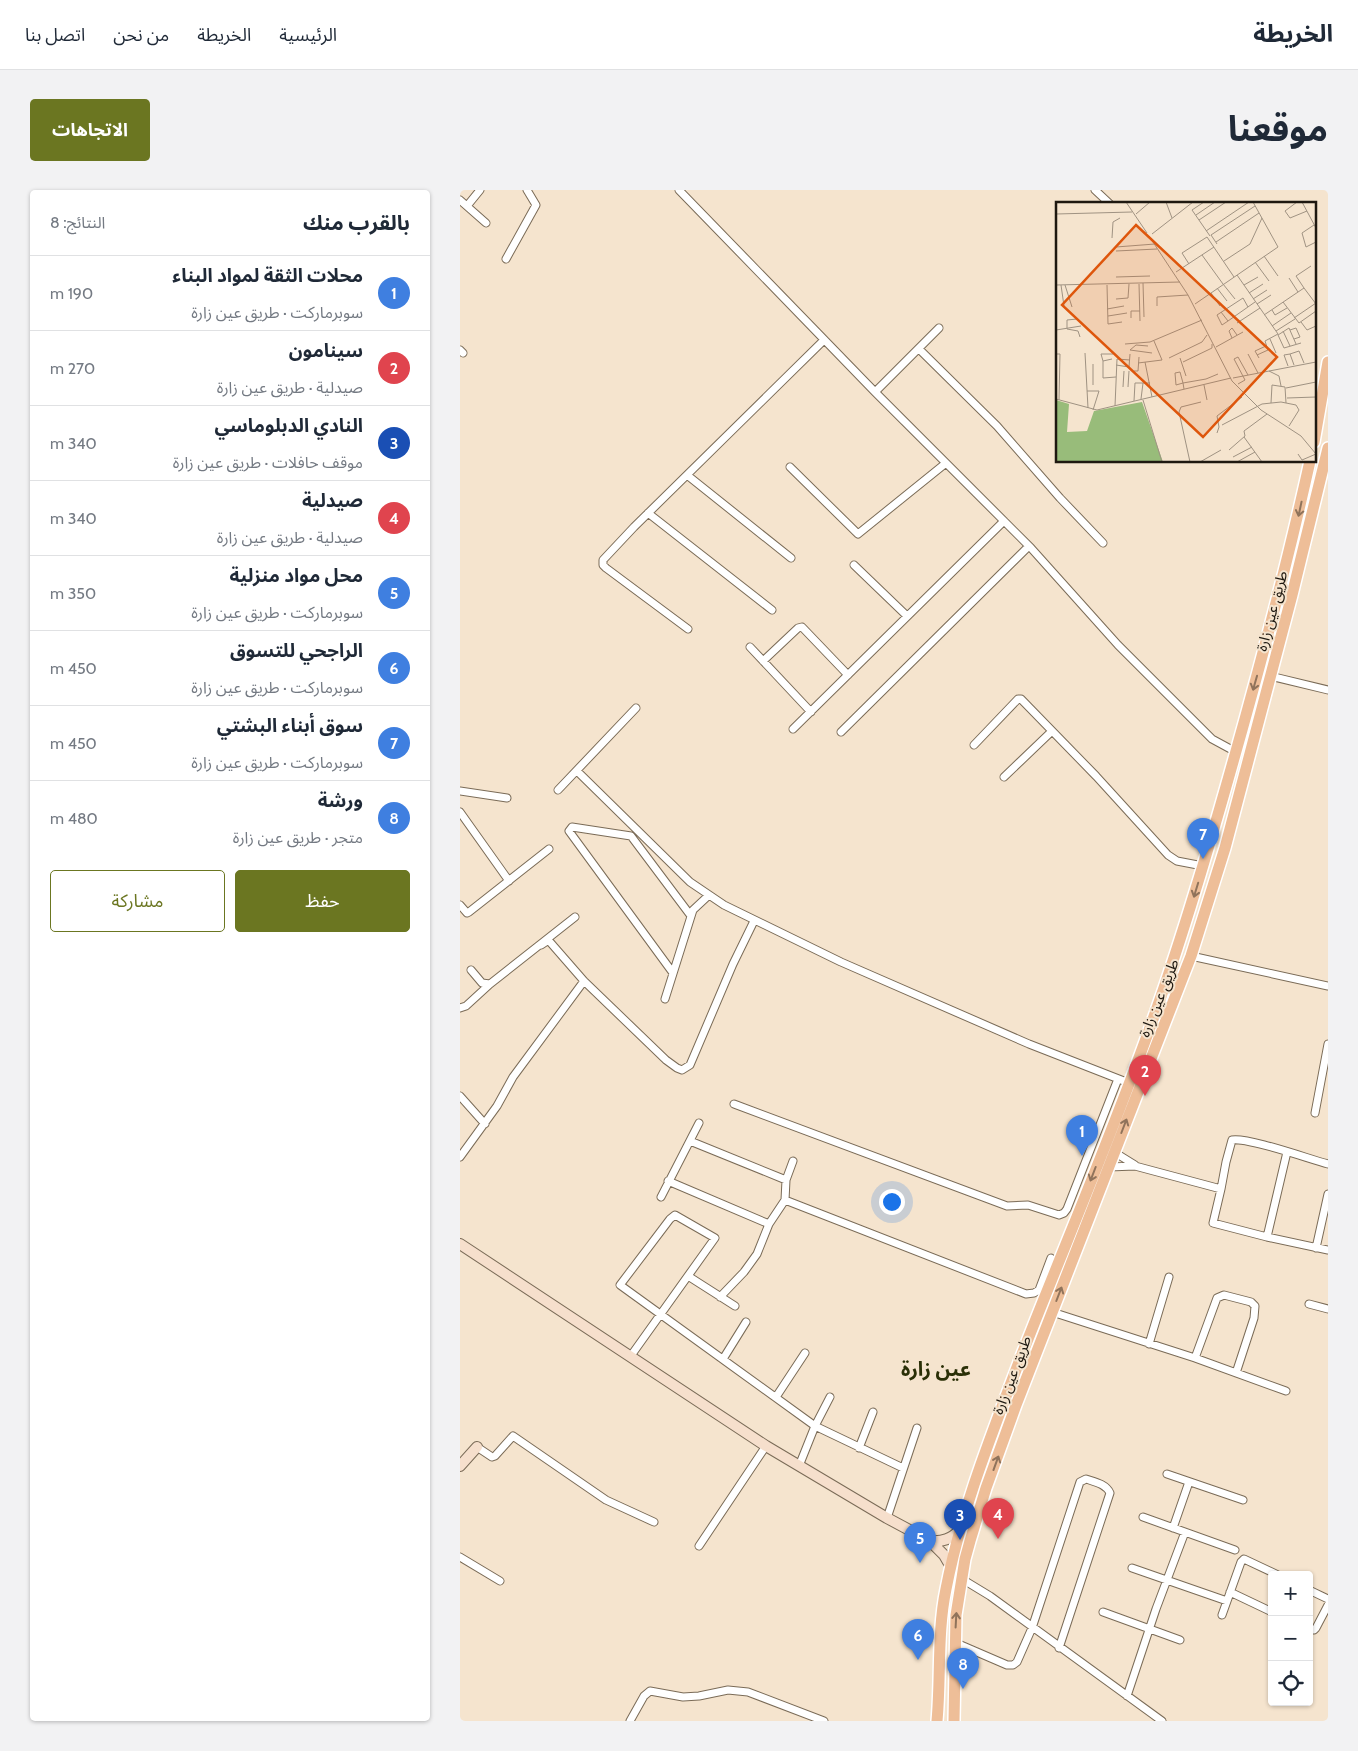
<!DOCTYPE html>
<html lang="ar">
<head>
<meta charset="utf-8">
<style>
	body { margin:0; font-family:Cabin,"Noto Sans Arabic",sans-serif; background:#f2f2f3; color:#1f2937; direction:rtl }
	.controls { position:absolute; right:15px; bottom:15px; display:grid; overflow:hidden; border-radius:5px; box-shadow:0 1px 4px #0004 }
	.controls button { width:45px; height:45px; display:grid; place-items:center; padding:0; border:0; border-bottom:1px solid #e0e1e3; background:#fff; color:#1f2937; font:25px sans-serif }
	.you { position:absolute; left:431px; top:1011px; width:18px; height:18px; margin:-12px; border:4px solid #fff; border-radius:50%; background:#1a73e8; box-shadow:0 0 0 8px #1a73e833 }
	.badge { display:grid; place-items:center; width:32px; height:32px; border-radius:50%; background:#6b7621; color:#fff; font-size:16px; font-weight:700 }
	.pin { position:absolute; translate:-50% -41px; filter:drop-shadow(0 1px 2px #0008) }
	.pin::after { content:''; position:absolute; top:26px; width:18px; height:15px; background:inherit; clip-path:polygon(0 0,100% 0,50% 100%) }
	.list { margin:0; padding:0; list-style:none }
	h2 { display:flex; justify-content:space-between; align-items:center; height:65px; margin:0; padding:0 20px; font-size:21px }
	h2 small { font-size:16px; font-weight:400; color:#747a83 }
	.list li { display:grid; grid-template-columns:32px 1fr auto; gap:15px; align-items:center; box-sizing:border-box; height:75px; padding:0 20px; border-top:1px solid #e0e1e3 }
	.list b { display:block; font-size:19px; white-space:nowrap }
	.list p { margin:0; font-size:16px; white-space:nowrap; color:#747a83 }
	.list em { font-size:16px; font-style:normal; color:#747a83 }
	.actions { display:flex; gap:10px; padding:15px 20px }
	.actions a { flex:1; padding:11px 0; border:1px solid #6b7621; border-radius:5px; text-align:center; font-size:18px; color:#6b7621 }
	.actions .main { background:#6b7621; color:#fff }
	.icon { flex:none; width:28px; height:28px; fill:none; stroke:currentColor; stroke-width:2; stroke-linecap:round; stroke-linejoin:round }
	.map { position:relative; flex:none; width:868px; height:1531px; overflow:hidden; direction:ltr; border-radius:5px }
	header { display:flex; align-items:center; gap:30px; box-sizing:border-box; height:70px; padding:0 25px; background:#fff; border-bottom:1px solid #e0e1e3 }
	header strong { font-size:24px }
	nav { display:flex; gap:28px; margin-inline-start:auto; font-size:18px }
	.intro { display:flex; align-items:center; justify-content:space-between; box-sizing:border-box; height:120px; padding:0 30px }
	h1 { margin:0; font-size:35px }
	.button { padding:12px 22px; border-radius:5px; background:#6b7621; color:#fff; font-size:18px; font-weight:700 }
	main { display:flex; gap:30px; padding:0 30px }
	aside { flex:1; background:#fff; border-radius:5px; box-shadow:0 1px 4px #0004 }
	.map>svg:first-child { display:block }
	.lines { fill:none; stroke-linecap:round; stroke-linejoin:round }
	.minor-casing { stroke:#7a6b57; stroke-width:9 }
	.secondary-casing { stroke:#7a6b57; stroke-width:12 }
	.primary-casing { stroke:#fff; stroke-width:14 }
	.minor { stroke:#fff; stroke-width:7 }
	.secondary { stroke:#f6dfcc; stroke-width:10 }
	.primary { stroke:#eebe98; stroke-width:11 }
	.oneway { stroke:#90735b }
	.labels { text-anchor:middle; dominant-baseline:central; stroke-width:4; stroke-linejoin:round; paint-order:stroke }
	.street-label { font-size:15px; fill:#1e1810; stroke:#f5e4ce }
	.district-label { font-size:20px; font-weight:bold; fill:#2a2f06; stroke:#f5e4ce }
	.inset-road { fill:none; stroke:#9f9282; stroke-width:1 }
	.view { fill:#de560c; fill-opacity:0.15; stroke:#de560c; stroke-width:2.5 }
	.inset-edge { fill:none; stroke:#1e1810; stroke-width:2.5 }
</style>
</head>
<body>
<header>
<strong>الخريطة</strong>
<nav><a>الرئيسية</a><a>الخريطة</a><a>من نحن</a><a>اتصل بنا</a></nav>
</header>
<div class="intro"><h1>موقعنا</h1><a class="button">الاتجاهات</a></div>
<main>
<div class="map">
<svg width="868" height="1531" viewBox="0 0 868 1531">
	<rect width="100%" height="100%" fill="#f5e4ce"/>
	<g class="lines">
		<g class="minor-casing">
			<path id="minor" d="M219 0 415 202 571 358 658 455 752 549 776 562
				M635 0 650 14
				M0 10 26 33
				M7 16 20 0
				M46 69 76 15 67 0
				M459 159 537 236 600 308 643 353
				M0 160 3 163
				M415 202 479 138
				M330 277 398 344 486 273
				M227 285 331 368
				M188 323 312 420
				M394 375 447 426
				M228 439 146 378 143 375V370L174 337 364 150
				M290 457 351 522
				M303 471 338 438 342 437 388 485
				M810 486 868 500
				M333 539 544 331
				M381 542 569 356
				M514 555 558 509H561L636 586 708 665 717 671 743 676
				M117 581 230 692 264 715 381 772 569 854 669 893
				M544 587 591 542
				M98 600 176 518
				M0 601 47 608
				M0 622 49 691
				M0 715 7 723 9 722 89 659
				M81 755 87 751 90 752 124 791 206 870 217 878 222 880 230 875 273 774 294 731
				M731 766 868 796
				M11 780 22 793 30 794 115 727
				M213 783 109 641 112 637 171 646 231 726
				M205 809 233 720 248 706
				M0 818 6 816 30 794
				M0 906 25 934
				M274 914 547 1016 568 1015 599 1025 604 1023 607 1019 658 889
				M855 923 868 854
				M230 951 326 990
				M654 962 675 975
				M827 962 807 1047 753 1033 761 999 766 972 772 950C788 947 849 969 868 974
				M0 967 37 916 53 887 124 791
				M649 977 675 976 761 999
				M208 991 309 1034
				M201 1007 239 933
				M325 1010 566 1104 574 1103 579 1100 591 1068
				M807 1047 868 1060
				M856 1058 868 1004
				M228 1086 275 1116
				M260 1107 284 1082 297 1064 309 1034 325 1010 326 990 333 971
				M849 1114 868 1119
				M592 1122 735 1168 826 1201
				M689 1154 709 1087
				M170 1167 255 1048 215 1025 210 1029 160 1095 355 1236 443 1278
				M735 1168 757 1108 764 1105 791 1112 795 1116 794 1128 776 1183
				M263 1169 286 1132
				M316 1207 345 1163
				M17 1257 32 1267 35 1266 53 1246 146 1310 194 1332
				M399 1258 413 1222
				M339 1276 355 1236 370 1207
				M707 1284 783 1310
				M683 1327 775 1360
				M427 1328 457 1238
				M713 1338 729 1292
				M239 1356 306 1256
				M0 1367 40 1391
				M672 1378 767 1411
				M502 1389 530 1406 702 1531
				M849 1400 868 1409
				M770 1402 812 1422
				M643 1422 720 1450
				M762 1425 781 1372 784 1369 818 1385
				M849 1439 854 1440 856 1438 868 1415
				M496 1453 547 1475H553L557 1472 572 1438 620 1292 626 1289C635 1292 646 1294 650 1303L599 1458
				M667 1506 696 1419 725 1342
				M170 1531 184 1506 190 1501 223 1507 239 1506 268 1500 288 1502 364 1531"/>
		</g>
		<g class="secondary-casing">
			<path id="secondary" d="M0 1054 306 1256 427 1328 470 1351 484 1365 491 1377
				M0 1276 17 1257
				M470 1351C483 1352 491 1349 500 1340"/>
		</g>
		<g class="primary-casing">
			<path id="primary" d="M854 252 868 172
				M477 1531C481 1487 477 1442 486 1399 501 1321 531 1246 559 1172 603 1059 651 947 692 832 722 749 747 664 771 579 800 477 827 375 850 271
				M494 1531 496 1425 505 1369 510 1351 526 1298 556 1215 731 766 765 658 832 405 868 258"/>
		</g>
		<use href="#minor" class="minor"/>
		<use href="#secondary" class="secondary"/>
		<use href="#primary" class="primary"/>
	</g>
	<defs><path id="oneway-shaft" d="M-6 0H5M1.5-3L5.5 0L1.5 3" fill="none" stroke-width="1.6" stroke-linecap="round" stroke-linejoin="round" transform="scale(1.25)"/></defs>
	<g class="oneway">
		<use href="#oneway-shaft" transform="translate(840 319) rotate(102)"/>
		<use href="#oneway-shaft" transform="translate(795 493) rotate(106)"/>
		<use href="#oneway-shaft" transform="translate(736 700) rotate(107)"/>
		<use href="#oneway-shaft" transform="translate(664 936) rotate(-69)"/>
		<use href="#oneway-shaft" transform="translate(633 984) rotate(111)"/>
		<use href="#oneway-shaft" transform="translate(599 1104) rotate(-69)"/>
		<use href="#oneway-shaft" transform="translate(536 1273) rotate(-70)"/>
		<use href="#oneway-shaft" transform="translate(496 1430) rotate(-87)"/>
	</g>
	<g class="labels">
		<g class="street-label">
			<text transform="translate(812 421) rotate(-75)">طريق عين زارة</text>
			<text transform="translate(699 808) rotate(-68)">طريق عين زارة</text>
			<text transform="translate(552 1185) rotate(-69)">طريق عين زارة</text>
		</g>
		<g class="district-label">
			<text x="476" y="1179">عين زارة</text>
		</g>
	</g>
	<g transform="translate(596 12)">
		<rect width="260" height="260" fill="#f5e4ce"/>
		<path d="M0 198 13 202 11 230 31 229 38 209 86 200 107 260H0Z" fill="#98bc7a"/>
		<path class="inset-road" d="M70 0 91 31M110 0 116 16M148 0 136 8 154 34M241 0 229 9 234 16 251 9M246 0 260 26M0 12 76 10M80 12 94 0M140 13 159 0M143 18 170 0M258 23 246 31 250 45 260 40M150 29 193 0M96 32 137 0M93 34 132 93 176 179 205 208 245 234 260 252M56 36 57 20 64 16M160 40 203 11M161 42 155 33 199 4M60 45 99 42M60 49 101 47M146 53 167 82M208 54 222 74M168 59 194 42 206 16M199 60 213 79M133 62 126 51 151 35 178 75M120 70 158 45M181 73 222 132 209 139 212 148 201 153M60 75 94 74M233 76 242 90M87 81 88 115M83 82 84 119M167 82 179 97M0 83 124 80M5 83 8 104M9 83 16 105M51 83 52 122 66 120M188 83 202 75M161 86 171 99M248 86 240 74 255 64M155 91 164 104M193 91 207 82M60 97 72 96 73 82M197 97 211 88M227 100 243 121 260 109M139 102 222 45 197 0M201 102 215 93M101 104V95L132 93M51 107 68 104M216 108 219 113 231 106M165 110 172 119 166 123 161 113 187 96 192 105M208 113 248 86 260 102M52 114 71 111M75 116V109H84M238 116 260 101M21 117 11 118V127L22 129 24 135M172 119 199 100M245 120 251 128 260 124M181 121 204 106M216 124 235 111M0 128 25 124M234 128 240 126 244 135 238 137M220 129 239 117M227 129 234 144M176 136 173 129 176 126 181 133M214 137 220 151M69 142 94 140 146 118M240 142 233 126 222 133 228 146 245 141M92 144 80 143 74 148 96 151M160 145 187 130M29 151 32 206M0 152H4L3 198M192 152 202 171M182 155 178 157 189 178 182 182M182 155 192 173M113 156 146 140 151 133M124 156 130 174M203 156 199 149 210 144M56 157 47 159 45 152H57M47 159V176L60 175M89 160 96 195M127 160 156 146V142M82 161 106 158 98 139M37 162V183M60 163 73 165 74 152M238 163 234 152 243 149 248 161M232 164 228 153 234 152M78 169H82L83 155M213 169 223 174 225 184M177 176 260 160M148 183 151 198M67 185 68 169M72 185 73 169M230 186 260 180M128 187 127 181 124 170 119 171 120 183 127 181 150 177 162 172M31 189H43L37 208M231 196 260 195M0 197 41 208 175 176M85 197 87 181M87 198 106 260M78 199 79 181H94M215 201 216 183 229 185 230 201M59 204 61 157 74 158M123 210 125 205 145 200M123 210 134 260M166 223 206 202 225 200 240 203 243 208 233 224M161 231 163 225 161 214 186 195M188 235 206 260M173 248 189 234 188 229 211 212M242 252 246 258 260 252M177 255 196 245M144 260 165 248M181 260 199 250"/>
		<path class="view" d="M80 23 221 155 147 235 6 103Z"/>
		<rect width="260" height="260" class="inset-edge"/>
	</g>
</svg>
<div class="controls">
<button>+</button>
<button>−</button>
<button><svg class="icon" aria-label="locate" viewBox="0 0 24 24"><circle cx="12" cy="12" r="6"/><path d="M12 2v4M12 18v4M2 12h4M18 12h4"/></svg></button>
</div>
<div class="you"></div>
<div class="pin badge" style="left:622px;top:966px;background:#3f7fe0">1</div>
<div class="pin badge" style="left:685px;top:906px;background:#e0444e">2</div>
<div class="pin badge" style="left:500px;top:1350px;background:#1a4fb4">3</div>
<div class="pin badge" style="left:538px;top:1349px;background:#e0444e">4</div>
<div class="pin badge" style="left:460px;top:1373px;background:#3f7fe0">5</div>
<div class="pin badge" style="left:458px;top:1470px;background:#3f7fe0">6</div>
<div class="pin badge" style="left:743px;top:669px;background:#3f7fe0">7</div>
<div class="pin badge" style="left:503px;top:1499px;background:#3f7fe0">8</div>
</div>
<aside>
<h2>بالقرب منك<small>النتائج: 8</small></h2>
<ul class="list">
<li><span class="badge" style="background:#3f7fe0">1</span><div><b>محلات الثقة لمواد البناء</b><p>سوبرماركت · طريق عين زارة</p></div><em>190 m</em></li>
<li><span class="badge" style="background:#e0444e">2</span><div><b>سينامون</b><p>صيدلية · طريق عين زارة</p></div><em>270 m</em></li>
<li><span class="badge" style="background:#1a4fb4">3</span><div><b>النادي الدبلوماسي</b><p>موقف حافلات · طريق عين زارة</p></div><em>340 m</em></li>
<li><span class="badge" style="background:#e0444e">4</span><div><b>صيدلية</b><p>صيدلية · طريق عين زارة</p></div><em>340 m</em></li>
<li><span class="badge" style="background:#3f7fe0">5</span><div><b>محل مواد منزلية</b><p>سوبرماركت · طريق عين زارة</p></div><em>350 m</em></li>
<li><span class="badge" style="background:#3f7fe0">6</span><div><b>الراجحي للتسوق</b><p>سوبرماركت · طريق عين زارة</p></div><em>450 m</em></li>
<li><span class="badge" style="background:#3f7fe0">7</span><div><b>سوق أبناء البشتي</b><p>سوبرماركت · طريق عين زارة</p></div><em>450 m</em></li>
<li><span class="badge" style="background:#3f7fe0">8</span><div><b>ورشة</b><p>متجر · طريق عين زارة</p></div><em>480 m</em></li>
</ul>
<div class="actions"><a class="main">حفظ</a><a>مشاركة</a></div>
</aside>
</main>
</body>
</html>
